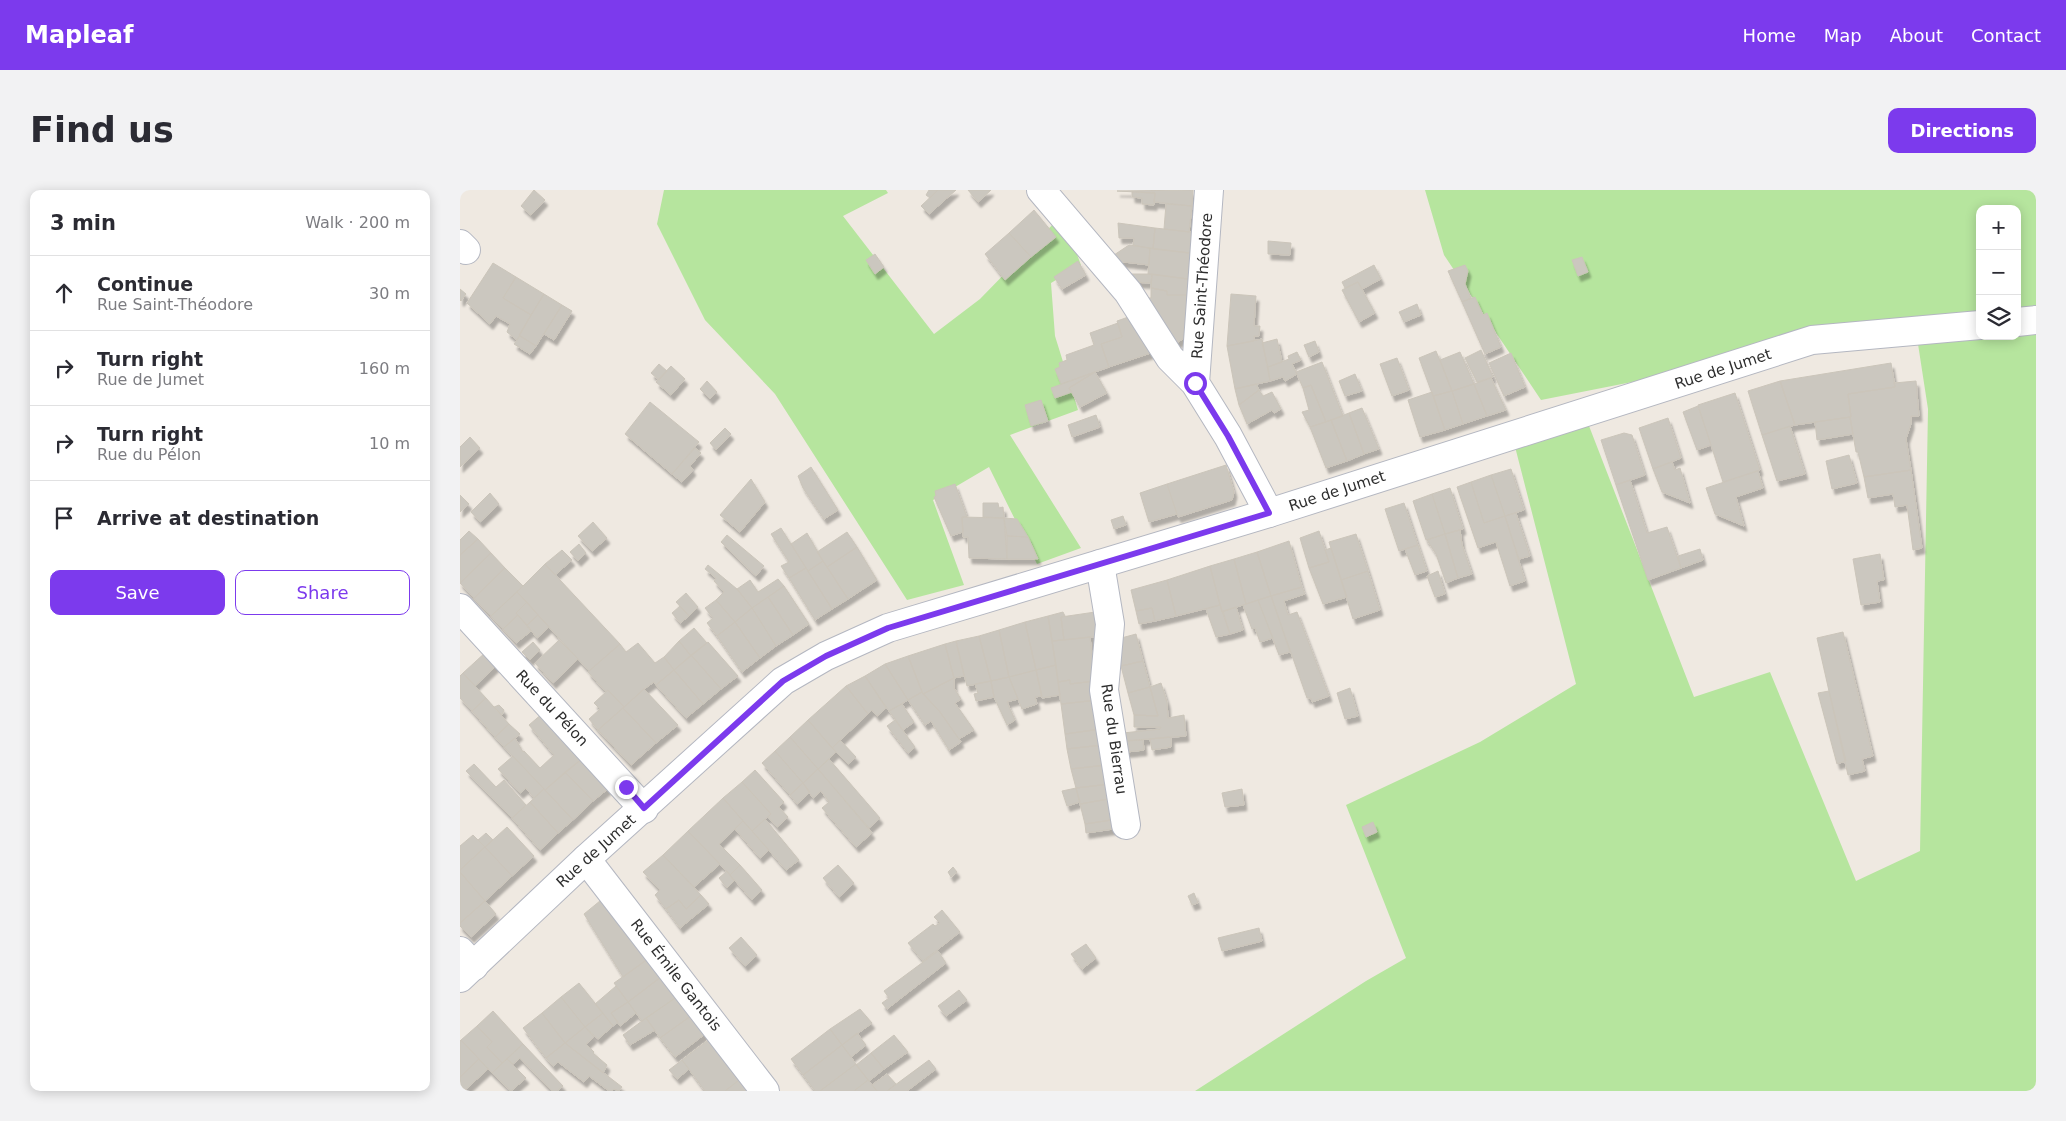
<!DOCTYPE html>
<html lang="en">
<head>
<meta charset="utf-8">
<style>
	body { margin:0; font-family:"DejaVu Sans",sans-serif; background:#f2f2f3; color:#2b2b33 }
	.controls { position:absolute; right:15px; top:15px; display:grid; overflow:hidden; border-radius:10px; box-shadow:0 2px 12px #0003 }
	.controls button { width:45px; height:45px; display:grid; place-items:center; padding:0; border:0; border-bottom:1px solid #e1e1e2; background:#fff; color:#2b2b33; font:25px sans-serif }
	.stop { position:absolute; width:15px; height:15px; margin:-11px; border:4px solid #7c3aed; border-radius:50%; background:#fff }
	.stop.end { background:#7c3aed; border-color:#fff; box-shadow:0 1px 5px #0008 }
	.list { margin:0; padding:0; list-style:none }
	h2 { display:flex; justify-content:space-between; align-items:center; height:65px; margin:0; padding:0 20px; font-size:21px }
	h2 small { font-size:16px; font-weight:400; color:#7c7c81 }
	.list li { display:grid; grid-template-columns:32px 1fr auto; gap:15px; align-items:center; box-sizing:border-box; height:75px; padding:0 20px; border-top:1px solid #e1e1e2 }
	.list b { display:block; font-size:19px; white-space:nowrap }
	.list p { margin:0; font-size:16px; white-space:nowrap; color:#7c7c81 }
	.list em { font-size:16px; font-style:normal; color:#7c7c81 }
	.actions { display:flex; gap:10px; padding:15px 20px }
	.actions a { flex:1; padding:11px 0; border:1px solid #7c3aed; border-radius:10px; text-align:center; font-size:18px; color:#7c3aed }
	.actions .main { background:#7c3aed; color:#fff }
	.icon { flex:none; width:28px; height:28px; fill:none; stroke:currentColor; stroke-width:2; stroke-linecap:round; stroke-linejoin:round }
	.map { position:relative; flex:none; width:1576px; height:901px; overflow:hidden; border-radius:10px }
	header { display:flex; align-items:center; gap:30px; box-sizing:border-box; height:70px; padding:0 25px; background:#7c3aed; color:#fff }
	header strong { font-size:24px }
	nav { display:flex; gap:28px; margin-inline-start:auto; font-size:18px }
	.intro { display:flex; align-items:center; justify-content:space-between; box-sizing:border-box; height:120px; padding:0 30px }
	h1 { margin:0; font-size:35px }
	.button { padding:12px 22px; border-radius:10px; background:#7c3aed; color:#fff; font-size:18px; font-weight:700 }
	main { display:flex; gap:30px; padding:0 30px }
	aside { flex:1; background:#fff; border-radius:10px; box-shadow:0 2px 12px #0003 }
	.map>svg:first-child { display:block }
	.green { fill:#b6e59e }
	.building { fill:#cbc7bf; stroke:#cbc5ba; filter:url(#shadow) }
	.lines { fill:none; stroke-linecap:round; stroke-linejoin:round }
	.street-casing { stroke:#b4b7c1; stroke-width:30 }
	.secondary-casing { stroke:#b4b7c1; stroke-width:30 }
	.street { stroke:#fff; stroke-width:28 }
	.secondary { stroke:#fff; stroke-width:28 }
	.route { stroke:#7c3aed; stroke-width:6 }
	.labels { text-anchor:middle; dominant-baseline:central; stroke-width:5; stroke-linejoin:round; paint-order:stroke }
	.street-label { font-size:15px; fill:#2e2e2e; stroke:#fff }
</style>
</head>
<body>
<header>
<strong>Mapleaf</strong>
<nav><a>Home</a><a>Map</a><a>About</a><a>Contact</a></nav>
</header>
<div class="intro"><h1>Find us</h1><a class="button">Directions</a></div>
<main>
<aside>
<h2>3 min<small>Walk · 200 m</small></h2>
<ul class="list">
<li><svg class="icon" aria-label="ahead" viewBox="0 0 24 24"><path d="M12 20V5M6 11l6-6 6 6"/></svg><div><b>Continue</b><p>Rue Saint-Théodore</p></div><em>30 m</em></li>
<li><svg class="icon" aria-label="right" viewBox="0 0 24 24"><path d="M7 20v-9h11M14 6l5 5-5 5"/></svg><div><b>Turn right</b><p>Rue de Jumet</p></div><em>160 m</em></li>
<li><svg class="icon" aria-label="right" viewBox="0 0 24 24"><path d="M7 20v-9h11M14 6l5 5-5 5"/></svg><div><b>Turn right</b><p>Rue du Pélon</p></div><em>10 m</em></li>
<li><svg class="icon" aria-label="arrive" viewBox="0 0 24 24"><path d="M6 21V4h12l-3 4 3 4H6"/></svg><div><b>Arrive at destination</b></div></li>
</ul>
<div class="actions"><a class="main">Save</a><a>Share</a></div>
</aside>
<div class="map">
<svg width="1576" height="901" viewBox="0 0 1576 901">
	<defs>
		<filter id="shadow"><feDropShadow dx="3" dy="5.5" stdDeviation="1" flood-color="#0004"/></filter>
	</defs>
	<rect width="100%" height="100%" fill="#efe9e1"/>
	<path class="green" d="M204 0H426L428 3 383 26 474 144 520 109 602 25 621 75 591 93 595 146 618 220 550 245 621 358 577 374 529 277 473 310 504 395 447 410 315 204 245 130 197 34Z
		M965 0H1576V128L1557 130V19H1520V146H1557V133L1576 132V901H735L906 791 946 768 886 615 1020 552 1116 494 1052 245 1124 223 1234 507 1310 482 1396 691 1460 661 1468 219 1456 141 1399 147 1081 210 984 65Z"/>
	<path class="building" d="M74 0 85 10 71 25 61 16Z
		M469 0H478L470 8 466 5Z
		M478 0H496L469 24 461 16Z
		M508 0H531L518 12Z
		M733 0 732 16 694 12 695 3 657 1Z
		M672 2 695 3 694 15 682 14V8L672 7Z
		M706 14 732 16 729 42 704 39Z
		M574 20 596 47 571 67 549 43Z
		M658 33 695 38 693 59 673 55 674 48H659Z
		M695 38 731 42 730 63 693 59Z
		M549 43 571 67 545 90 525 64Z
		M808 51 831 53 830 65 808 64Z
		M669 55 690 58 689 75 664 72 658 76 651 67Z
		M690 58 730 63 728 89 688 84Z
		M415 64 424 77 415 84 406 70Z
		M1122 67 1128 82 1118 86 1112 70Z
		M618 71 626 85 602 99 594 87Z
		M33 73 56 87 43 108 71 125 57 150 47 142 50 134 36 126 30 134 7 113Z
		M914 75 921 89 902 99 898 92 885 98 882 92Z
		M1005 75 1008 81 1005 94 1011 108 1002 112 988 81Z
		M664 84H692L691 93 671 92Z
		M692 84 728 89 727 105H707V101L691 98Z
		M56 87 84 104 71 125 43 108Z
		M898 92 915 123 899 132 882 100Z
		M691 98 707 101V105H727L723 149 713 155 683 108H691Z
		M0 99 6 104 1 111 0 110Z
		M84 104 102 115 76 156 59 145Z
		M771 104 796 106 794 136H800L799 146H794V151L767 156Z
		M1015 107 1023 125 1027 123 1041 157 1025 164 1002 112Z
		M957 114 961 125 944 132 939 122Z
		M102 115 112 121 94 150 84 144Z
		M674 125 691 163 649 177 641 154 662 147 657 131Z
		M658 133 662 147 641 154 649 177 601 194 595 179 600 177 599 173 607 170 606 165 634 155 630 143Z
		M60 146 76 156 70 164 54 154Z
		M802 149 810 191 775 199 767 156Z
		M817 149 822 172 808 177 802 153Z
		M855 151 859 162 849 167 844 155Z
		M1021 160 1033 187 1017 192 1005 168Z
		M976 161 992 201 973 206 959 168Z
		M837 162 841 170 832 174 837 184 825 191 823 187 810 191 808 177 829 169 828 166Z
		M1000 162 1014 194 992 201 980 170Z
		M1051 163 1065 197 1044 206 1029 173Z
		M937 168 949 200 932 206 920 174Z
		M862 172 883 226 866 232 851 195 843 198 836 182Z
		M1431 173 1435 197 1388 204 1391 227 1335 235 1320 191Z
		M199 174 207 181 199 190 191 183Z
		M211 176 225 189 211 205 196 192Z
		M635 182 647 203 620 217 609 198Z
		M635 182 609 198 612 202 595 208 591 198Z
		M895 184 902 201 885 206 879 191Z
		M1031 188 1046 220 1027 226 1014 194Z
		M247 191 257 202 250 209 240 199Z
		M1320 191 1335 235 1302 245 1288 201Z
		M1456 191 1459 226H1451V234L1446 249 1451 280 1404 287 1398 262H1396L1390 227H1391L1388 204 1435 197 1434 193Z
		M796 194 799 200 779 215 775 199Z
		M1014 194 1027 226 1003 234 992 201Z
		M851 195 866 232 850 237 842 222 849 220 843 198Z
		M799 200 803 206 812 202 821 219 814 223 812 220 787 234 779 215Z
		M992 201 1003 234 985 240 973 206Z
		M972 202 985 240 960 247 948 210Z
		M1275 203 1300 280 1263 292 1238 215Z
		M581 210 588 231 571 236 565 215Z
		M190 212 239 252 212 284 165 244Z
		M1238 216 1251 255 1237 260 1223 222Z
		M902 218 919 259 904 264 889 223Z
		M889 223 904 264 887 271 871 230Z
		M636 225 640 237 612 247 608 235Z
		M1390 227 1393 244 1357 250 1355 232Z
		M1208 228 1221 268 1193 279 1179 238Z
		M871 230 887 271 866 278 850 237Z
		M1330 236 1345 284 1317 291 1302 245Z
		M265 238 271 244 256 260 250 253Z
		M1164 243 1172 245 1185 285 1156 295 1141 250Z
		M10 247 20 258 0 277V257Z
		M235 258 241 263 230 276 233 280 222 292 212 284Z
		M1389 265 1397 293 1372 299 1366 271Z
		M1212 272 1215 280 1220 278 1230 313 1202 302 1193 279Z
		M766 275 774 302 772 310 718 327 707 294Z
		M351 277 378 320 364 329 343 298 338 286Z
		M1051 279 1064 320 1045 326 1031 285Z
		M1451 280 1462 358 1453 360 1447 315 1435 317 1433 304 1408 308 1404 287Z
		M1298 281 1303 298 1276 307 1284 336 1255 324 1246 298Z
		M1031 285 1045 326 1024 333 1011 292Z
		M291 289 305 312 280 342 260 325Z
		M1170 290 1187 343 1207 337 1221 378 1188 390 1156 295Z
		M1011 292 1024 333 1045 326 1065 391 1050 396 1036 352 1018 358 997 297Z
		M495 294 507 327H502L503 342 491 346 474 307 476 306 475 301Z
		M707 294 717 324 689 332 680 303Z
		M990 298 1003 339 985 344 972 304Z
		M30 303 39 314 20 332 11 322Z
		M972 304 985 344 966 350 953 311Z
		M0 305 9 314 0 322Z
		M523 313H538L539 318 543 317 544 328 523 327Z
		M944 313 958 355 939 361 925 319Z
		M1056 323 1070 366 1059 369 1045 326Z
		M663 326 666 335 654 339 651 330Z
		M502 327 544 328 547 369 509 368 508 347H503Z
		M544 328 557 329 568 347 547 346Z
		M133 332 147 348 132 361 118 346Z
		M321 338 346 378 329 388 321 376 329 372 311 344Z
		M1000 340 1002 355 1012 384 998 388 985 344Z
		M9 341 18 349 0 365V350Z
		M859 341 869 372 849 378 840 348Z
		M387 342 397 357 367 377 357 362Z
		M347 343 363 371 348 381 331 354Z
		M896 344 908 381 881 390 869 352Z
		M985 344 998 388 986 393 976 364 967 350Z
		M267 345 304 376 296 386 261 352Z
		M547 346 568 347 578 369H547Z
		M18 349 31 363 0 393V365Z
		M829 351 842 397 811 406 797 362Z
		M119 354 126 363 118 371 110 362Z
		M958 355 967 381 955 385 945 359Z
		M397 357 417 390 388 409 367 377Z
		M871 358 887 407 863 414 849 378 869 372 865 360Z
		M1240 359 1243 370 1221 378 1218 366Z
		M102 360 112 370 95 385 85 374Z
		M797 362 811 406 786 414 774 369Z
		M31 363 45 378 14 408 0 393Z
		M1420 364 1424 390 1417 391 1420 412 1401 415 1393 369Z
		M774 369 786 414 762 422 750 376Z
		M363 371 388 409 372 419 348 381Z
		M85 374 160 454 129 481 57 402Z
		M248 375 277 399 292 418 275 432 256 410 264 402 254 391 256 388 245 379Z
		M750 376 760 415 716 426 707 390Z
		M45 378 63 396 31 426 14 408Z
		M346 378 372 419 355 430 329 388Z
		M908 381 920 420 893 429 881 390Z
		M978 381 985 404 975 407 967 386Z
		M318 389 324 396 292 418 277 399 290 390 298 402Z
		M707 390 716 426 695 431 692 418 676 421 671 400Z
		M324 396 349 434 333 445 308 407Z
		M842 397 845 404 824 411 828 425 837 422 869 506 852 512 851 508H847L811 406Z
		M57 402 67 412 56 423 58 425 43 439 31 426Z
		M226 403 238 417 229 426 216 412Z
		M811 406 830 462 819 465 798 410Z
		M308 407 333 445 316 456 292 418Z
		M256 410 275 432 257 446 247 433 253 428 245 418Z
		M798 410 813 448 800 452 795 438 792 439 783 415Z
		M67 412 78 425 67 435 56 423Z
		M760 415 770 444 756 447 746 419Z
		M220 416 229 426 220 433 212 423Z
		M776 417 783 440 770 444 763 421Z
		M292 418 316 456 300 468 275 432Z
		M692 418 695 431 679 434 676 421Z
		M642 421 641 446 604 450 601 427Z
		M603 422 605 426 601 427 604 450 592 451 588 426Z
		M58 425 71 441 56 453 43 439Z
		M78 425 89 437 77 448 67 435Z
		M588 426 596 475 576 480 565 432Z
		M275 432 300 468 282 482 257 446Z
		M565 432 576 480 549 487 539 440Z
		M234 438 247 453 231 466 219 451Z
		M539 440 549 487 531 491 519 446Z
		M1383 442 1413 566 1402 569 1405 581 1388 585 1357 448Z
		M676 444 683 471 661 476 654 450Z
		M519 446 531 491 507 496 496 451Z
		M630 447 635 491 610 494V490L598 492 592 451Z
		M99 450 118 469 93 493 75 473Z
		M219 451 231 466 214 480 204 467Z
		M496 451 504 486 494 488 485 454Z
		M73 452 80 460 70 470 62 462Z
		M248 452 278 486 261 499 231 465Z
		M178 453 195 473 204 467 214 480 196 495 194 492 184 499 164 517 148 500 146 502 128 482 160 454 166 462Z
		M485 454 494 488 463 504 448 466Z
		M27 461 39 473 15 496 3 483Z
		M231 465 261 499 243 514 214 480Z
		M448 466 462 502 448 510 425 474Z
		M683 471 690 497 668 503 661 476Z
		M425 474 448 510 429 521 405 486Z
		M596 475 600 505 582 508 576 480Z
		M214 480 243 514 226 528 196 495Z
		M576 480 582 506 575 507 577 514 562 519 549 487Z
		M3 483 26 508 12 521 0 508V486Z
		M405 486 426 518 417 526 412 520 408 524 386 496Z
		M549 487 558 509 547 512 555 530 547 535 534 507 531 491Z
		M494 488V498L501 509 495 513 514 540 499 549 480 522 463 504Z
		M610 490V494L635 491 638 510 601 514 598 492Z
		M531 491 534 507 516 511 514 504 518 503 515 494Z
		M701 493 707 512 708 528 724 525 726 546 664 551 663 543 700 539 701 537H674V525L698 526 690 497Z
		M386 496 408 524 372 558 348 530Z
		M690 497 698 526 674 525 668 503Z
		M890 498 898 526 885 529 877 503Z
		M184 499 218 535 196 553 163 518Z
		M148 500 164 517 138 540 129 529 140 519 134 513Z
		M1369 501 1386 571 1377 574 1358 503Z
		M462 502 480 522 501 552 489 560 471 531 465 535 448 510Z
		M26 508 49 534 35 547 12 521Z
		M638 510 641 539 605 544 601 514Z
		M442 514 454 532 443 540 429 521Z
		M39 515 44 520 42 525 34 517Z
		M163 518 196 553 171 575 138 540Z
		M83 523 123 568 85 600 44 557 55 548 63 562 64 561 80 578 94 565 69 535Z
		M348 530 376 562 358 579 330 547Z
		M435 530 455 557 448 563 427 536Z
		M49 534 60 544 44 557 35 547Z
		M641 539 642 555 607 559 605 544Z
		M330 547 358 579 343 593 315 561Z
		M709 547 711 548V557L692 560 690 549Z
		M380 550 396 567 388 574 372 558Z
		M683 550 684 560 658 563 664 551Z
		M642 555 646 575 611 579 607 559Z
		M315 561 343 593 330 605 302 573Z
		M53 566 84 599 74 608 66 598 60 603 38 579Z
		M123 568 149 598 133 611 105 582Z
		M369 569 420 628 409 638 358 579Z
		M14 574 36 597 44 590 66 615 52 628 6 581Z
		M646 575 650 594 616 598 611 579Z
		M358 579 412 643 396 657 362 618 369 612 361 601 353 608 343 593Z
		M295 580 324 612 319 617 328 627 317 637 308 627 311 624 282 592Z
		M105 582 133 611 113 630 85 600Z
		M282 592 311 624 292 641 263 608Z
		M343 593 350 602 337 614 330 605Z
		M650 594 654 608 620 614 616 598Z
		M616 598 620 612 607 616 602 601Z
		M84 599 113 630 98 643 70 612Z
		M782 599 784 615 765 617 762 603Z
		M263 608 283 631 259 654 280 675 270 685 228 641Z
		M654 608 658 629 625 634 620 614Z
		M70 612 98 643 80 660 52 628Z
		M305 629 339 670 326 680 292 641Z
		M658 629 660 638 626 643 625 634Z
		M283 631 309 660 300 668 275 639Z
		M913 632 917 642 906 647 902 637Z
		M47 637 74 666 52 686 25 657Z
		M228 641 260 674 234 697 203 665Z
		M26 643 33 650 25 657 18 650Z
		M13 645 25 657 0 680V656Z
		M25 657 52 686 25 711 0 682V680Z
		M203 665 241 705 226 719 219 710 206 719 195 705 200 700 183 682Z
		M280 675 302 700 292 710 270 685Z
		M378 675 394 693 379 707 363 688Z
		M493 677 497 682 491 687 488 682Z
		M267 681 274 691 267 698 259 688Z
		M0 682 25 711 0 733Z
		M734 703 738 713 732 715 728 706Z
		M241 705 249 714 220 738 206 719 219 710 226 719Z
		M146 706 192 766 163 787 124 724Z
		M25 711 36 724 11 747 0 736V733Z
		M482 720 500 742 463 771 448 753 473 734 475 736 480 733 474 727Z
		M799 738 802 751 762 761 758 748Z
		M281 747 297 765 285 776 269 758Z
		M626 754 636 768 622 779 611 764Z
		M478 761 486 773 427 819 422 813 429 808 424 801Z
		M192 766 205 784 168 812 154 793Z
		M205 784 221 804 182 831 168 812Z
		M119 793 143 823 125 837 101 807Z
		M156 796 168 812 151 823 158 832 153 836 135 814Z
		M499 800 507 810 486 826 478 816Z
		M221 804 235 823 200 848 186 828Z
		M101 807 125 837 105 853 82 823Z
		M168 812 176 823 160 836 151 823Z
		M400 819 412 833 382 855 370 839Z
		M33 821 63 854 42 873 27 857 32 852 17 836Z
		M82 823 105 853 86 868 63 838Z
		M143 823 153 836 138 849 125 837Z
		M235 823 249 841 215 867 200 848Z
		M186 828 195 840 170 855 163 845Z
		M17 836 32 852 27 857 42 873 32 883 1 850Z
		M125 837 134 847 126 854 134 862 133 863 147 875 143 883 105 853Z
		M370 839 382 855 343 885 331 869Z
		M397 843 406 855 391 867 382 855Z
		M434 845 448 862 424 879 411 863Z
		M252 847 283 887 265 901H245L222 870Z
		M1 850 19 869 0 887V851Z
		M105 853 162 897 159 901 154 899 152 901H149L129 886 124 892 98 872 93 876 86 868Z
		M63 854 103 896 97 901H92L60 868 53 874 47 869Z
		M382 855 396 874 360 901H355L343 885Z
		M411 863 424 879 409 891 396 875Z
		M19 869 28 879 5 900 0 895V887Z
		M47 869 66 888 51 901 32 883Z
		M222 870 229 879 217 889 209 880Z
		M469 870 476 879 447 901H427Z
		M396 874 408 890 394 901H360Z
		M427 884 436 894 427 901H417L412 895Z
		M283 887 294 901H265Z
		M408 890 417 901H394Z"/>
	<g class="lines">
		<g class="street-casing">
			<path id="street" d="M581 0 668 102 710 168 735 193
				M749 0 735 193 768 246 809 323
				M0 54 6 60
				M640 374 650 434 644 500 666 635
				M0 418 184 619
				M126 669 305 901
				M0 761 14 776"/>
		</g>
		<g class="secondary-casing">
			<path id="secondary" d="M1557 132 1576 130
				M0 788 126 669 323 491 366 466 428 438 809 323 1352 150 1520 135"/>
		</g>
		<use href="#street" class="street"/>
		<use href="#secondary" class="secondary"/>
	</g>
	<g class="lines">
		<path class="route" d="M166 597 184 618 323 491 366 466 428 438 809 323 768 246 735 193"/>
	</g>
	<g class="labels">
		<g class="street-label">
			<text transform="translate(742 96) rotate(-86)">Rue Saint-Théodore</text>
			<text transform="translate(1263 179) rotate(-18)">Rue de Jumet</text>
			<text transform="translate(877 301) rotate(-18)">Rue de Jumet</text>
			<text transform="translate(92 518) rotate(47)">Rue du Pélon</text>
			<text transform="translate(654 549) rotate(82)">Rue du Bierrau</text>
			<text transform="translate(136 661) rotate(-42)">Rue de Jumet</text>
			<text transform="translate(216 785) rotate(52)">Rue Émile Gantois</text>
		</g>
	</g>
</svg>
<div class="controls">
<button>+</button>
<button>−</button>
<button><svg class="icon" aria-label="layers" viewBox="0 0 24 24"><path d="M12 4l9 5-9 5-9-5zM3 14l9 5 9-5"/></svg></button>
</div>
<div class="stop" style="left:735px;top:193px"></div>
<div class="stop end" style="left:166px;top:597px"></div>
</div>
</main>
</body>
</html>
